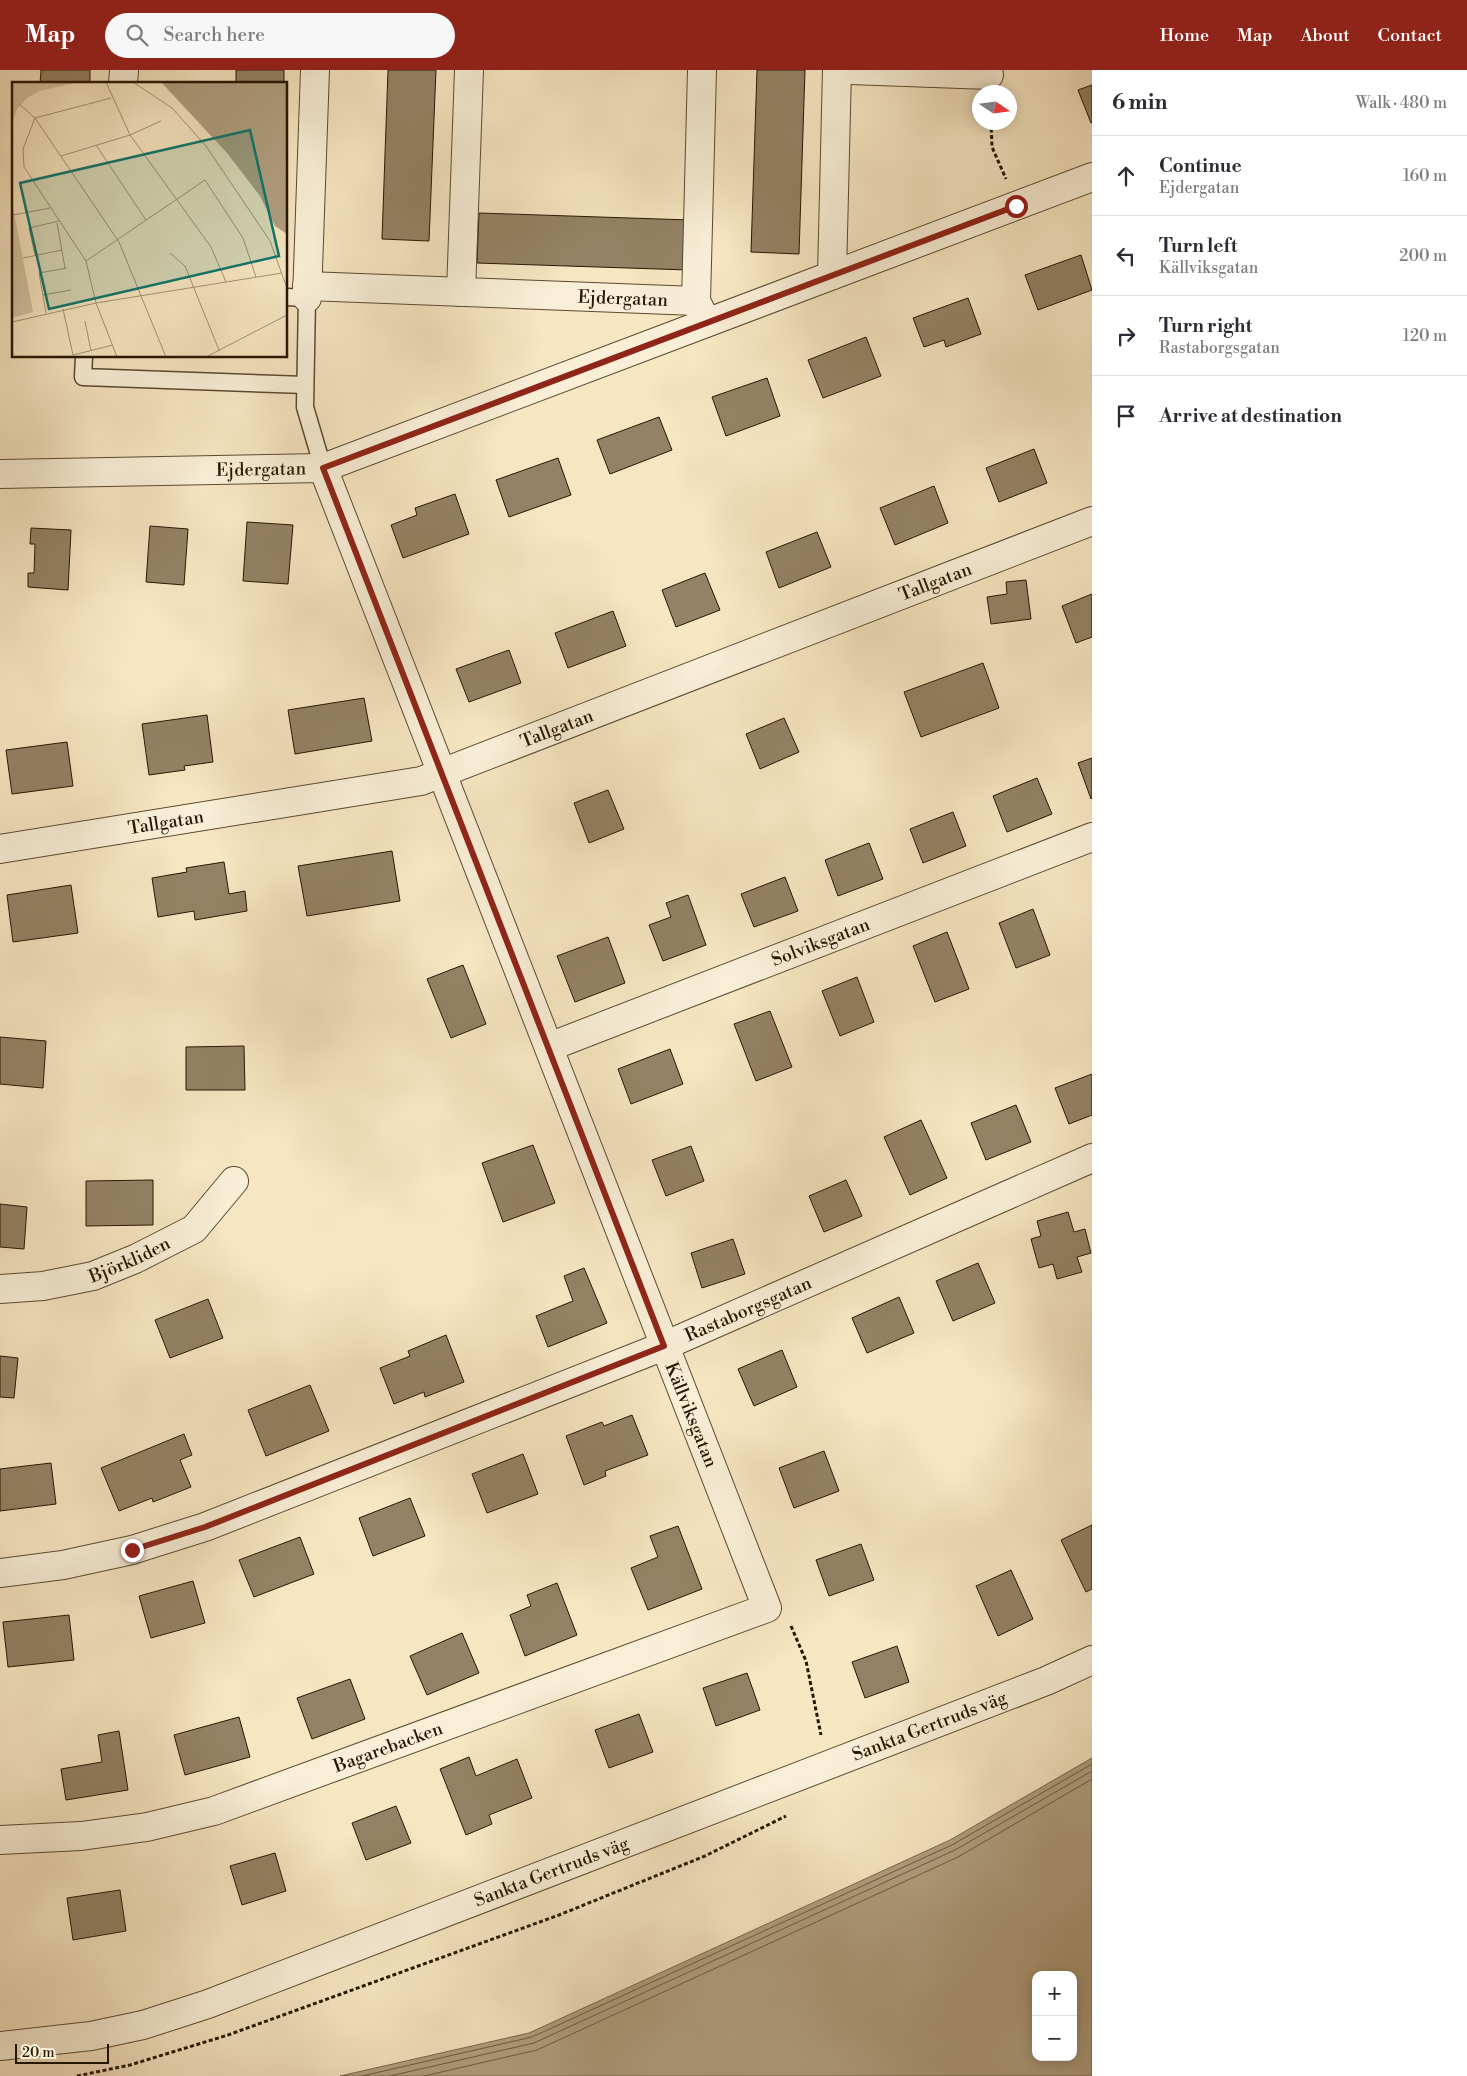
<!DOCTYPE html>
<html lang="en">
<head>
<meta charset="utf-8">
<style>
	body { margin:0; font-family:"Libre Bodoni",serif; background:#f7f7f7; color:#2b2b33 }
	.controls { position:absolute; right:15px; bottom:15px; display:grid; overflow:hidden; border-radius:10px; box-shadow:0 2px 12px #0003 }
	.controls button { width:45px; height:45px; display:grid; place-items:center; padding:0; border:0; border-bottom:1px solid #e1e1e2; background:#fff; color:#2b2b33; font:25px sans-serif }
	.compass { position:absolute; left:972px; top:15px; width:45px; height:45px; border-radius:50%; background:#fff; box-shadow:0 2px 12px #0003; rotate:103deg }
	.scale { position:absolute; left:15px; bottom:12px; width:94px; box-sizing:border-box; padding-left:5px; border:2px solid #271601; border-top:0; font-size:14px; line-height:18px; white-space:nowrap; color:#271601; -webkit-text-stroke:4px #f9efd7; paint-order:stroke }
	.stop { position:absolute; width:15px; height:15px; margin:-11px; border:4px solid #8f2418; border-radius:50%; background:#fff }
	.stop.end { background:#8f2418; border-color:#fff; box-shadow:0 1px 5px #0008 }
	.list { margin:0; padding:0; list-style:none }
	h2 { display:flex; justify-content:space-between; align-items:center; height:65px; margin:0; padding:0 20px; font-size:21px }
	h2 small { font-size:16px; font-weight:400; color:#7c7c81 }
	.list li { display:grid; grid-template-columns:32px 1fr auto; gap:15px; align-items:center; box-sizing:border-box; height:80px; padding:0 20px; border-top:1px solid #e1e1e2 }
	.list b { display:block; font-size:19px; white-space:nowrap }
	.list p { margin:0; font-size:16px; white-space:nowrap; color:#7c7c81 }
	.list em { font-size:16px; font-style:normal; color:#7c7c81 }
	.icon { flex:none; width:28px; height:28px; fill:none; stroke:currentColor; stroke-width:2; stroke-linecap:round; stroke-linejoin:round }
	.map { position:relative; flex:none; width:1092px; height:2006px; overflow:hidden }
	header { display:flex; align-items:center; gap:30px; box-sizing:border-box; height:70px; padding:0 25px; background:#8f2418; color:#fff }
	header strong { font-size:24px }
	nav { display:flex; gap:28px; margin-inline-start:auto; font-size:18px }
	.search { width:350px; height:45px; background:#f7f7f7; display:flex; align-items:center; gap:12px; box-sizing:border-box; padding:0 18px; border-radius:28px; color:#7c7c81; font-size:19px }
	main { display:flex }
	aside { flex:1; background:#fff }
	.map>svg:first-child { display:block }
	.water { fill:#b09f80; stroke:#79684d; fill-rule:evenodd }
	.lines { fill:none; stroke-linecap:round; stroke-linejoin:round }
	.shore { stroke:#6c5a40; stroke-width:1 }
	.building { fill:#938265; stroke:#271601 }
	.lane-casing { stroke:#5b4a31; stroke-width:19 }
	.street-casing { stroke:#5b4a31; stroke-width:30 }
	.path { stroke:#271601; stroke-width:3; stroke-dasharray:4 2.5; stroke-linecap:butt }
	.lane { stroke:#f9efd7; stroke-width:16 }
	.street { stroke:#f9efd7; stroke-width:28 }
	.route { stroke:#8f2418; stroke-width:6 }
	.labels { text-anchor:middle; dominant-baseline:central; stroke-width:4; stroke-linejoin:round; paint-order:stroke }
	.street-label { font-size:18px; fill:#271601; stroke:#f9efd7 }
	.inset-road { fill:none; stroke:#a39375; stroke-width:1 }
	.view { fill:#0f766e; fill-opacity:0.15; stroke:#0f766e; stroke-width:2.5 }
	.inset-edge { fill:none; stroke:#271601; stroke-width:2.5 }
</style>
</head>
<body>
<header>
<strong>Map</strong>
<div class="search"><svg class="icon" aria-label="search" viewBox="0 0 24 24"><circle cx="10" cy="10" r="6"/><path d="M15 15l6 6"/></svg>Search here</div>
<nav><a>Home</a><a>Map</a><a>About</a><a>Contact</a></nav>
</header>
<main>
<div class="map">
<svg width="1092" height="2006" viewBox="0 0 1092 2006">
	<rect width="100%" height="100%" fill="#f6e6c2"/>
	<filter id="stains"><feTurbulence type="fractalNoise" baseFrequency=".004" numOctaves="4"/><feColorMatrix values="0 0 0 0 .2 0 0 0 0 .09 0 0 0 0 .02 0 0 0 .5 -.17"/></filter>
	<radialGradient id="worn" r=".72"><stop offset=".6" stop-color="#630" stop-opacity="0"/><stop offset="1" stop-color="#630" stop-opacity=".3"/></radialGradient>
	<path class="water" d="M1092 1688V2006H340L529 1963 950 1770ZM1036 1905H1073V1987H1036Z"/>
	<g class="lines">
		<path class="shore" d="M362 2006 532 1967 952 1775 1092 1694
			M390 2006 534 1973 955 1780 1092 1701
			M424 2006 537 1980 958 1787 1092 1709"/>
	</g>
	<path class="building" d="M41 0H90V14H40Z
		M236 0H284V14H236Z
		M388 0H436L429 171 382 169Z
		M757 0H805L799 184 751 182Z
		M1092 15V53H1091L1078 20Z
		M479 143 690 150 688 200 477 193Z
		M1081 185 1092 220 1038 240 1025 205Z
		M968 228 981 264 946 277 944 270 924 277 913 248Z
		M866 267 881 306 823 328 808 290Z
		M767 308 780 346 726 366 712 327Z
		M659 347 672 380 610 404 597 370Z
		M1034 379 1047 413 999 432 986 398Z
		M558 388 571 425 509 447 496 410Z
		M934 416 948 453 895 475 880 438Z
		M455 424 469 464 403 488 391 455 417 445 415 438Z
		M247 452 293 455 288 514 243 511Z
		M150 456 188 459 184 515 146 512Z
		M31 458 71 460 68 520 28 517V503H34L35 474H30Z
		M817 462 831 497 779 518 766 482Z
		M705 503 720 540 676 557 662 520Z
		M1026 510 1031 549 991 554 987 527 1007 524 1006 512Z
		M1092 524V567L1076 573 1062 536Z
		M613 541 626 576 568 598 555 563Z
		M509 580 521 613 469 632 456 599Z
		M983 593 999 638 921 667 904 622Z
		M364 628 372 671 295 684 288 640Z
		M207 645 213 692 184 696 185 700 149 705 142 654Z
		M784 648 799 682 760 699 746 664Z
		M67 672 73 716 12 724 6 680Z
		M1092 688V728L1091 729 1078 693Z
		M1037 708 1052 744 1007 762 993 726Z
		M608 720 624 759 589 773 574 733Z
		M953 742 966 776 923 793 910 759Z
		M869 773 883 809 838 826 825 790Z
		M392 781 400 831 307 846 298 796Z
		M224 792 229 824 245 821 247 841 195 850 194 841 158 847 152 808 187 802 186 798Z
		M785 807 798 841 754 857 741 824Z
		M71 815 78 863 13 872 7 825Z
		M688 825 706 875 663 891 649 855 671 847 666 833Z
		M1033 839 1050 885 1016 898 999 853Z
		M947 862 969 919 935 932 913 876Z
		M608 867 625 913 575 932 557 886Z
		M463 895 486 954 451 968 427 909Z
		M857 907 874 952 840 966 822 921Z
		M770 941 792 997 756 1011 734 954Z
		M0 967 46 971 43 1018 0 1014Z
		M244 976 245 1020H186V977Z
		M670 979 683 1014 631 1034 618 999Z
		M1092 1004V1045L1069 1054 1055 1018Z
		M1016 1035 1031 1072 986 1090 971 1053Z
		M921 1050 947 1108 910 1125 884 1067Z
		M533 1075 555 1133 503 1152 482 1093Z
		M691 1076 704 1111 666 1126 652 1090Z
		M153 1110V1155L86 1156V1111Z
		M846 1110 862 1146 824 1162 809 1126Z
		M0 1134 27 1137 24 1179 0 1177Z
		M1068 1142 1074 1162 1085 1159 1091 1183 1077 1187 1082 1202 1057 1209 1053 1194 1039 1198 1031 1169 1041 1166 1037 1151Z
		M733 1169 745 1204 702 1218 691 1183Z
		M978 1193 995 1233 953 1251 936 1211Z
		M584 1198 607 1253 548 1277 536 1246 573 1231 564 1206Z
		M899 1227 914 1263 867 1283 852 1248Z
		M208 1229 223 1268 170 1288 155 1250Z
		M446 1265 464 1312 425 1327 424 1322 394 1334 380 1298 410 1286 408 1281Z
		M782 1280 797 1317 754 1336 738 1299Z
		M0 1286 18 1288 14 1328 0 1327Z
		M310 1315 329 1361 266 1386 248 1340Z
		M632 1345 648 1385 605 1401 606 1406 584 1415 566 1366 602 1352 604 1356Z
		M184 1364 192 1385 180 1390 191 1417 153 1432 152 1428 119 1441 101 1398Z
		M824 1381 839 1421 794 1438 779 1398Z
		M523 1384 538 1424 487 1443 472 1404Z
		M51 1393 56 1434 0 1441V1399Z
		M410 1428 425 1466 373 1486 359 1448Z
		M1092 1455V1519L1086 1522 1061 1470Z
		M678 1456 702 1519 648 1540 631 1498 658 1487 650 1466Z
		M300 1467 314 1504 254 1527 239 1490Z
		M861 1474 874 1510 829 1526 816 1490Z
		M1011 1500 1033 1549 998 1566 976 1516Z
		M193 1511 205 1553 151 1568 139 1526Z
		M557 1513 577 1565 525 1586 510 1545 531 1536 527 1525Z
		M69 1545 74 1590 8 1597 3 1552Z
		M462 1563 479 1603 427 1625 410 1586Z
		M897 1576 909 1612 865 1628 852 1592Z
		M747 1603 760 1640 716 1656 703 1618Z
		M350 1609 365 1649 312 1669 297 1628Z
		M639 1644 653 1682 609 1698 595 1660Z
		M239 1647 250 1687 185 1705 174 1665Z
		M119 1661 128 1720 66 1730 61 1699 102 1692 98 1665Z
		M469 1687 476 1706 517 1689 532 1728 489 1745 492 1754 466 1765 440 1699Z
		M396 1736 411 1773 366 1790 352 1753Z
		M275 1783 286 1821 242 1835 230 1796Z
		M120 1820 126 1861 73 1870 67 1828Z"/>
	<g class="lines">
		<g class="lane-casing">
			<path id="lane" d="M286 227 307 228 305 337 323 398
				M84 286 83 307 305 315"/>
		</g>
		<g class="street-casing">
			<g id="street">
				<path d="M702 0 696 231 704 247"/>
				<path d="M850 0 989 5"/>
				<path d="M123 14 124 0"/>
				<path d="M832 205 837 0"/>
				<path id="s1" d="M307 216 696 231"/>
				<path d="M461 222 469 0"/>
				<path d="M307 228 315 0"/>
				<path id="s2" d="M0 404 323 398 1092 107"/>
				<path id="s3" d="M0 779 421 711 1092 451"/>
				<path id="s4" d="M549 977 1092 767"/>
				<path id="s5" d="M0 1219 43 1216 93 1206 135 1189 194 1159 234 1111"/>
				<path id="s6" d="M0 1503 63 1495 132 1480 205 1457 664 1276 1092 1088"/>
				<path id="s7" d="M0 1770 81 1766 147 1757 214 1741 767 1538 323 398"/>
				<path id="s8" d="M0 1976 91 1966 143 1955 208 1934 1046 1611 1092 1590"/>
			</g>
		</g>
		<path class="path" d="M991 52 992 77 1006 109
			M791 1556 806 1591 821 1665
			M77 2006 130 1995 228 1965 559 1845 705 1786 786 1746"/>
		<use href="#lane" class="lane"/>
		<use href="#street" class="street"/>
	</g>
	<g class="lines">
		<path class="route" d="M132 1480 205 1457 664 1276 323 398 1016 136"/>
	</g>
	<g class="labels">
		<g class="street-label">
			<text stroke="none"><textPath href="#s1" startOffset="316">Ejdergatan</textPath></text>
			<text stroke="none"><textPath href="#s2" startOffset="261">Ejdergatan</textPath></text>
			<text stroke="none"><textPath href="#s3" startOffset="978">Tallgatan</textPath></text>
			<text stroke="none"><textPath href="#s3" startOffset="572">Tallgatan</textPath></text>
			<text stroke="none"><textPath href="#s3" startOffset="168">Tallgatan</textPath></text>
			<text stroke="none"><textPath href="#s4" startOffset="291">Solviksgatan</textPath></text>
			<text stroke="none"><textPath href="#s5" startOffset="134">Björkliden</textPath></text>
			<text stroke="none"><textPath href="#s6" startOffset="796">Rastaborgsgatan</textPath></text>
			<text transform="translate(691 1345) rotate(68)">Källviksgatan</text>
			<text stroke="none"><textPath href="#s8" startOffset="986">Sankta Gertruds väg</textPath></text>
			<text stroke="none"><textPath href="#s7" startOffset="402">Bagarebacken</textPath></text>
			<text stroke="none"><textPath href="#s8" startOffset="581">Sankta Gertruds väg</textPath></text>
		</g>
	</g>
	<g transform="translate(12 12)">
		<rect width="275" height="275" fill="#f6e6c2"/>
		<path d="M0 0H67L27 9 15 16 5 27 0 40ZM0 120 21 230 0 236Z" fill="#d3c3a1"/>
		<path d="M149 0H275V152L263 144 248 114 215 71Z" fill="#b09f80"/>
		<path class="inset-road" d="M94 0 118 53 199 165 214 200M121 0 160 26 194 64 258 159 275 206M7 22 23 36 107 160 154 275M23 36 11 67 12 85 74 179 84 221 105 275M23 36 99 16M84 63 134 138M49 74 118 53 149 39M11 113 14 131M1 133 38 126M45 141 53 186M158 171 173 184 207 268M23 173 17 146 47 139M11 176 50 168M74 179 193 98 231 156 244 195M31 213 59 208M51 227 61 273 101 263M34 231 27 191 55 186M73 239 79 269M0 240 84 221 270 191M194 275 275 233"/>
		<path class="view" d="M238 48 267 174 37 227 8 101Z"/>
		<rect width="275" height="275" class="inset-edge"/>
	</g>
	<rect width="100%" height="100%" filter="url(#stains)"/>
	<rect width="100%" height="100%" fill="url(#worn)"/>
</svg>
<div class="controls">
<button>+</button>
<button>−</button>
</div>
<svg class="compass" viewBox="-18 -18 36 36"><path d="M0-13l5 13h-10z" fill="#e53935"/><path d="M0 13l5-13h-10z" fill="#7c7c81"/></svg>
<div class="scale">20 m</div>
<div class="stop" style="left:1016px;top:136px"></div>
<div class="stop end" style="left:132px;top:1480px"></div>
</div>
<aside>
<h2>6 min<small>Walk · 480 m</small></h2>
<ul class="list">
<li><svg class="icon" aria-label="ahead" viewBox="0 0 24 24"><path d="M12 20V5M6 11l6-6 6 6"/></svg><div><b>Continue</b><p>Ejdergatan</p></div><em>160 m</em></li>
<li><svg class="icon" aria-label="left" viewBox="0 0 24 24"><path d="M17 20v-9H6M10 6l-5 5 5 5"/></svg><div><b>Turn left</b><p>Källviksgatan</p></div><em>200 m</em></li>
<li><svg class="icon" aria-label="right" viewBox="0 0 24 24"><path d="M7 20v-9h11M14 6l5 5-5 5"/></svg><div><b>Turn right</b><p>Rastaborgsgatan</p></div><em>120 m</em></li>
<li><svg class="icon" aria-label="arrive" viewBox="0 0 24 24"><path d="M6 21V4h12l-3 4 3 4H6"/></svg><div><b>Arrive at destination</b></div></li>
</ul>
</aside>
</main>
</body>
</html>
